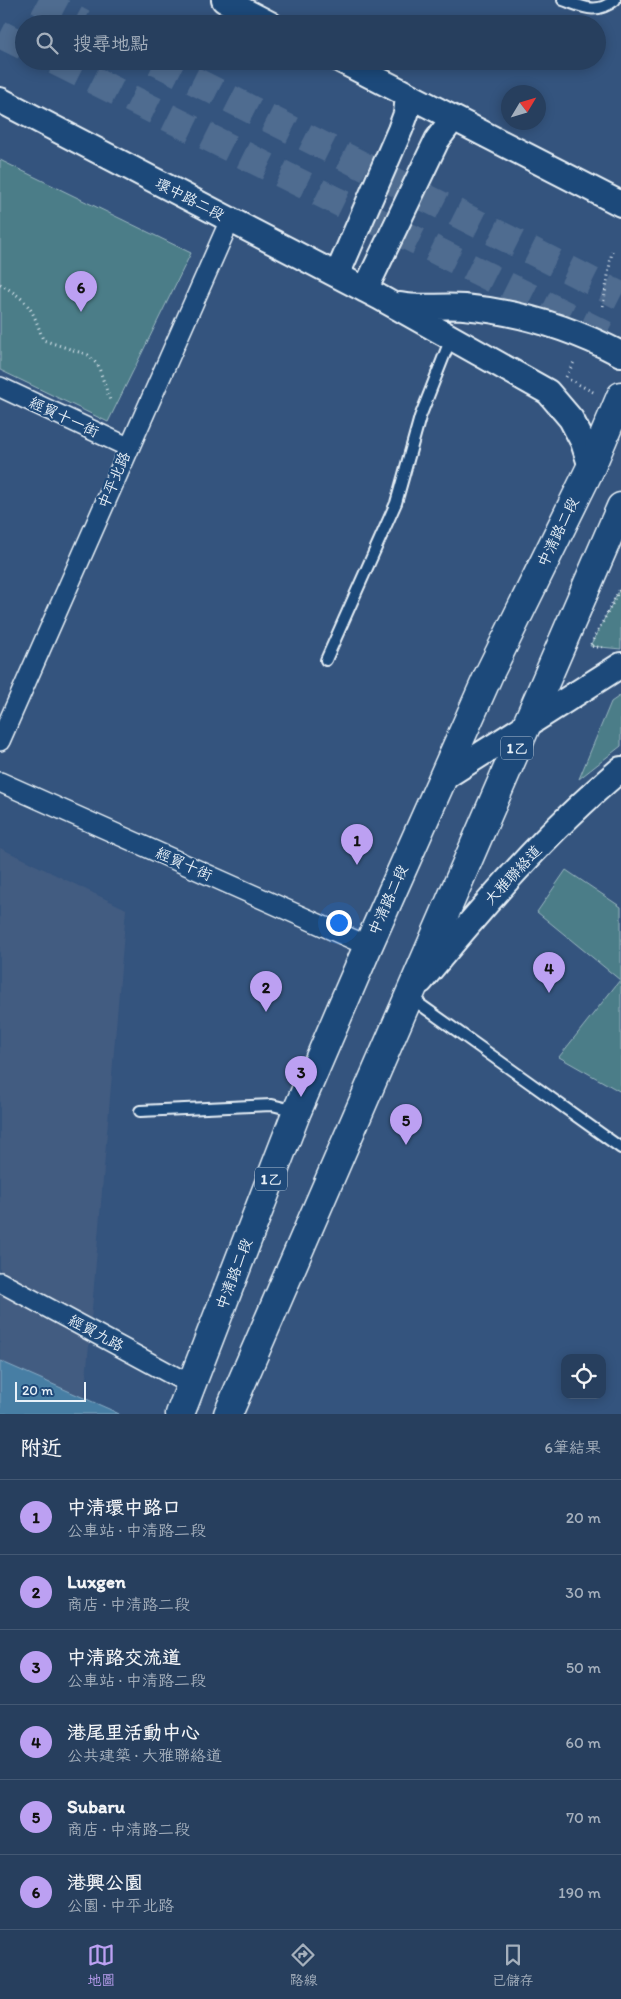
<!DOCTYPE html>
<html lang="zh-TW">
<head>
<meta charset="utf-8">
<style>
	body { margin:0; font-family:Itim,"LXGW WenKai TC",sans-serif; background:#2f4664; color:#f1f3f6 }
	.controls { position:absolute; right:15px; bottom:15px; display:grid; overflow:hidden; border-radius:10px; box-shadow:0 2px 12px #0003 }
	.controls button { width:45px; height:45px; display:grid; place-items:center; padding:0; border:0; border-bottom:1px solid #435873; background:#273f5e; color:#f1f3f6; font:25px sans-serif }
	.compass { position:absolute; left:501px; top:85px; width:45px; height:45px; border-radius:50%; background:#273f5e; box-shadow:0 2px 12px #0003; rotate:52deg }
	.scale { position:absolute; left:15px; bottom:12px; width:71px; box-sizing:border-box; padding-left:5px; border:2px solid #e8f1f8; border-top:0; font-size:14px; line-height:18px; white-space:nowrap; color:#e8f1f8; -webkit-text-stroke:4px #1f4a7a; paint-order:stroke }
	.you { position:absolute; left:338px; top:922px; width:18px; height:18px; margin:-12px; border:4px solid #fff; border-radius:50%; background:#1a73e8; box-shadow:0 0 0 8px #1a73e833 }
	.badge { display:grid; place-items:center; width:32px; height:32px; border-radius:50%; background:#bca0f2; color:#111; font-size:16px; font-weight:700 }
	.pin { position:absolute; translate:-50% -41px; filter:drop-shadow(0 1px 2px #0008) }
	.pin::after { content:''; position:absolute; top:26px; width:18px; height:15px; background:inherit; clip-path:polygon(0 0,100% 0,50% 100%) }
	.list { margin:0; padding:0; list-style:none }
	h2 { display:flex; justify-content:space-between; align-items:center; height:65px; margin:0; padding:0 20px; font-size:21px }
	h2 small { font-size:16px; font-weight:400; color:#a4afbc }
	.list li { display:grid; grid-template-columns:32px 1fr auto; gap:15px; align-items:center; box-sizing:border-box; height:75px; padding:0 20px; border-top:1px solid #435873 }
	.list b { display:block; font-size:19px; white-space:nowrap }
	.list p { margin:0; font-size:16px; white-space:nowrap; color:#a4afbc }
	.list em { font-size:16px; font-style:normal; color:#a4afbc }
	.icon { flex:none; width:28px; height:28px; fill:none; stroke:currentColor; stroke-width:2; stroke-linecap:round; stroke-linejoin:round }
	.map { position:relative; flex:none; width:621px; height:1414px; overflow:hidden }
	.search { position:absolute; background:#273f5e; box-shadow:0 2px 12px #0003; left:15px; right:15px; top:15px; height:55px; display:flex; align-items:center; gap:12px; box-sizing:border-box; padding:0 18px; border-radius:28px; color:#a4afbc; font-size:19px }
	.sheet { height:515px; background:#273f5e }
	nav { display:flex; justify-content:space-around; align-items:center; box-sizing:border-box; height:70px; border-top:1px solid #435873; background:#273f5e; font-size:14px; color:#a4afbc }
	nav a { display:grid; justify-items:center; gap:2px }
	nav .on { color:#bca0f2 }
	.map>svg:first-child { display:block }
	.built { fill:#435c81 }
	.green { fill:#4c7d88; stroke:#9ab7c0 }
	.water { fill:#477ea4; stroke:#87acc6 }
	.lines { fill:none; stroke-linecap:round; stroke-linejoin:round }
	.trunk-tunnel { stroke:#4f6c90; stroke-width:28; stroke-dasharray:28 14; stroke-linecap:butt }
	.service-casing { stroke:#e8f1f8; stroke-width:14 }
	.minor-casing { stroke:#e8f1f8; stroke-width:22 }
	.tertiary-casing { stroke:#e8f1f8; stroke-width:28 }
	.primary-casing { stroke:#e8f1f8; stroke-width:31 }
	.path { stroke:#e8f1f8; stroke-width:3; stroke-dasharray:1 4; stroke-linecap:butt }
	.service { stroke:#1f4a7a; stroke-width:10 }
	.minor { stroke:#1f4a7a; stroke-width:19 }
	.tertiary { stroke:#1f4a7a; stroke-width:24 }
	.primary { stroke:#1f4a7a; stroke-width:28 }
	.labels { text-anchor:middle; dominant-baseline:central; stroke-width:4.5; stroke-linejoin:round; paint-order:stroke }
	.shield { fill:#1f4a7a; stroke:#acbfd2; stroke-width:1 }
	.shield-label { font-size:14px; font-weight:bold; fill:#e8f1f8 }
	.street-label { font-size:15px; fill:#e8f1f8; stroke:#1f4a7a }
</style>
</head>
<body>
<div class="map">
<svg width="621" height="1414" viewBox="0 0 621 1414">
	<rect width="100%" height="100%" fill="#34547e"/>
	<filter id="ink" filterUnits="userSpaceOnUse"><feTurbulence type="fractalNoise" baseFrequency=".02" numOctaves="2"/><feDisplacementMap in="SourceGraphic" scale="10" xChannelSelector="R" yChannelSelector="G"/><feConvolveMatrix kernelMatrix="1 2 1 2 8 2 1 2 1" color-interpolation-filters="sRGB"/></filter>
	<g filter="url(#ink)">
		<path class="built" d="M0 848 126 909 83 1414H0Z"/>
		<path class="green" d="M0 160 191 253 108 422 0 370Z
			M621 587V649L590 646Z
			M621 695V746L579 779 611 702Z
			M566 870 621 907V1092L559 1057 620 980 537 912Z"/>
		<path class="water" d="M0 1361 109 1409 119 1414H0Z"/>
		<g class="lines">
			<path class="trunk-tunnel" d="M38 0 83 24
				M0 34 24 46
				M55 61 620 342
				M155 61 621 296"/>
			<g class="service-casing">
				<path id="service" d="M563 0C583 7 596 15 615 0
					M326 660 396 503 420 417 451 338
					M411 998 621 1148
					M140 1111 272 1105 296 1111"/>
			</g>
			<g class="minor-casing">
				<path id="minor" d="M0 387 128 447
					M0 741 230 220
					M0 782 368 946
					M0 1282 191 1385"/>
			</g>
			<g class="tertiary-casing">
				<path id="tertiary" d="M224 0 270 24
					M342 61 621 204
					M0 100 379 297 548 392 571 419 583 442 591 467
					M337 275 400 130 406 114 408 96
					M365 290 437 140 449 124 455 119
					M400 305C421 309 443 305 464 307 520 312 571 328 621 354
					M442 779 621 665
					M421 981C484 905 546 832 621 769"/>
			</g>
			<g class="primary-casing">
				<path id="primary" d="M180 1414 297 1111 368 946 489 674 591 467 621 396
					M228 1414 621 507"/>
			</g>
			<path class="path" d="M0 284C30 302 32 308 43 340L88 355 98 365 111 403
				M603 306 612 251
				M566 377 575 360
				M570 380 595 393
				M603 648 590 646 621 587"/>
			<use href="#service" class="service"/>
			<use href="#minor" class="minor"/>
			<use href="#tertiary" class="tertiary"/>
			<use href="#primary" class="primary"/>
		</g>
	</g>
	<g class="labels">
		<g class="shield">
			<rect x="501" y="736.5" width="32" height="23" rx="4"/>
			<rect x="255" y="1167.5" width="32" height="23" rx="4"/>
		</g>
		<g class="shield-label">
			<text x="517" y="748">1乙</text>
			<text x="271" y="1179">1乙</text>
		</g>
		<g class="street-label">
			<text transform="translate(190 199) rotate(27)">環中路二段</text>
			<text transform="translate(64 417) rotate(25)">經貿十一街</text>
			<text transform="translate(114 480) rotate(-67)">中平北路</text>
			<text transform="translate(558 532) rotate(-64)">中清路二段</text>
			<text transform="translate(184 864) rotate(24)">經貿十街</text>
			<text transform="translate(513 875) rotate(-47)">大雅聯絡道</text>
			<text transform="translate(388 900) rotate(-66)">中清路二段</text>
			<text transform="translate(234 1274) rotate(-69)">中清路二段</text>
			<text transform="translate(96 1333) rotate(28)">經貿九路</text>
		</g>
	</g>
</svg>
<div class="controls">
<button><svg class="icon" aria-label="locate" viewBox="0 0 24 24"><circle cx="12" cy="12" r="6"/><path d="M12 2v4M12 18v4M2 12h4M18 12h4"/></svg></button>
</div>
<svg class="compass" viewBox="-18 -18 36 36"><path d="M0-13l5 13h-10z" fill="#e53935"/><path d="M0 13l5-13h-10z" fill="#a4afbc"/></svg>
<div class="scale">20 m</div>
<div class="you"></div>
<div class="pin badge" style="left:357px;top:865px">1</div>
<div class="pin badge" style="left:266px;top:1012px">2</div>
<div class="pin badge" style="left:301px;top:1097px">3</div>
<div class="pin badge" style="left:549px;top:993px">4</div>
<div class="pin badge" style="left:406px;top:1145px">5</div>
<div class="pin badge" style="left:81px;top:312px">6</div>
<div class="search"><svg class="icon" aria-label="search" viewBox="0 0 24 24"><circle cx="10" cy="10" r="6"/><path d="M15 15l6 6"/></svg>搜尋地點</div>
</div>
<section class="sheet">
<h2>附近<small>6筆結果</small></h2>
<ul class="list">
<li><span class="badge">1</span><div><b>中清環中路口</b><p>公車站 · 中清路二段</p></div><em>20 m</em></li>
<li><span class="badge">2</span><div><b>Luxgen</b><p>商店 · 中清路二段</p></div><em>30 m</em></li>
<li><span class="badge">3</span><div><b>中清路交流道</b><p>公車站 · 中清路二段</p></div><em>50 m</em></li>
<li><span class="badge">4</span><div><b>港尾里活動中心</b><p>公共建築 · 大雅聯絡道</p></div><em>60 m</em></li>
<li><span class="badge">5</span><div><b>Subaru</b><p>商店 · 中清路二段</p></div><em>70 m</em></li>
<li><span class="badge">6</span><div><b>港興公園</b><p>公園 · 中平北路</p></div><em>190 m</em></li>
</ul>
</section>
<nav>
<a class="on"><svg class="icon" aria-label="map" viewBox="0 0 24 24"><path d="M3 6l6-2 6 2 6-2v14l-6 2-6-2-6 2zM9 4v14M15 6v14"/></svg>地圖</a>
<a><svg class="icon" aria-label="directions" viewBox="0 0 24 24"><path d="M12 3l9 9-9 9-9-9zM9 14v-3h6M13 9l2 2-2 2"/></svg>路線</a>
<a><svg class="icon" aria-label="saved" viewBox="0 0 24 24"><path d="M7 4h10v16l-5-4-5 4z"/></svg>已儲存</a>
</nav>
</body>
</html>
